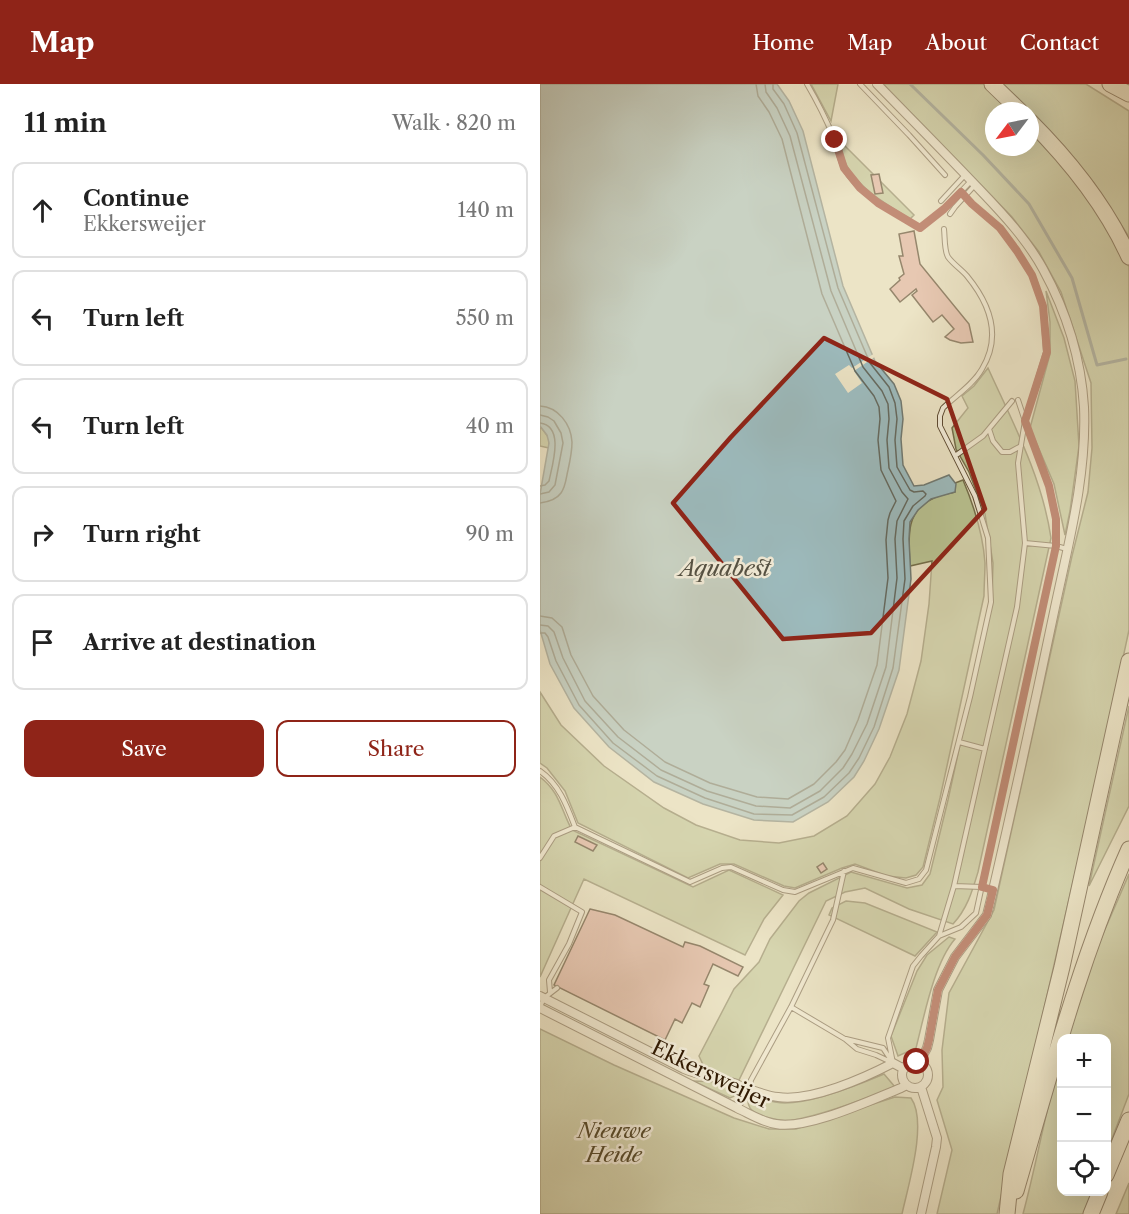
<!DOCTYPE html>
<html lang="en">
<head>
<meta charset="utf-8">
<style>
	body { margin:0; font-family:"Libre Caslon Text",serif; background:#f2f2f2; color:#222 }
	.controls { position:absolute; right:18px; bottom:18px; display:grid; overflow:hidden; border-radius:12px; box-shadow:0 6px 24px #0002 }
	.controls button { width:54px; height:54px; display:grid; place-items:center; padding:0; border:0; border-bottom:2px solid #e0e0e0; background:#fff; color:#222; font:30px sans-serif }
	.compass { position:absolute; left:445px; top:18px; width:54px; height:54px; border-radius:50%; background:#fff; box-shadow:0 6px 24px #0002; rotate:238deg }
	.stop { position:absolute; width:18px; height:18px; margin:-14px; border:4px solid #8f2418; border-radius:50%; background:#fff }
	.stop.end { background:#8f2418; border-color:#fff; box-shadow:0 2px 6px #0008 }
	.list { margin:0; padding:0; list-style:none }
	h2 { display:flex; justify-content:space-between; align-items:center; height:78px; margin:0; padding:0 24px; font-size:26px }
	h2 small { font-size:20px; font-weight:400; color:#767676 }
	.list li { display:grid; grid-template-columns:39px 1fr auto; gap:18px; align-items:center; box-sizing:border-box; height:96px; margin:0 12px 12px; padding:0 12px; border:2px solid #e0e0e0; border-radius:12px }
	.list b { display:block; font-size:22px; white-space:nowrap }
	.list p { margin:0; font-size:20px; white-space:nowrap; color:#767676 }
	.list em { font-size:20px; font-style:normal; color:#767676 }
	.actions { display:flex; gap:12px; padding:18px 24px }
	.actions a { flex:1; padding:14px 0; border:2px solid #8f2418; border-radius:12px; text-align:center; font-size:21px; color:#8f2418 }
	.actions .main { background:#8f2418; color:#fff }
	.icon { flex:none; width:33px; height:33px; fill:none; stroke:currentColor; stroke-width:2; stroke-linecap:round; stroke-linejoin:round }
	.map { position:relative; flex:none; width:589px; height:1130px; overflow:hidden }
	header { display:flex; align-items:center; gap:36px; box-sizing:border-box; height:84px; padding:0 30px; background:#8f2418; color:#fff }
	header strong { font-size:28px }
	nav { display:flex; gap:33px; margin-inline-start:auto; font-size:21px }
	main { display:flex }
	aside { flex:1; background:#fff }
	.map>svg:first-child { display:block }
	.green { fill:#bac493; stroke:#746e4a; stroke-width:1.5 }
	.water { fill:#9dbcbf; stroke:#707a73; stroke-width:1.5 }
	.pier { fill:#ece4c6 }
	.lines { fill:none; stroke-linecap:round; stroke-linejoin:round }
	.shore { stroke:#656a60; stroke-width:1.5 }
	.stream { stroke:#707a73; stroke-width:3 }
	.building { fill:#e1a79a; stroke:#2d1700; stroke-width:1.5 }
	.service-casing { stroke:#5d4a32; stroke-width:6 }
	.minor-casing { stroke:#5d4a32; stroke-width:10 }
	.motorway-casing { stroke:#2d1700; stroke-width:17 }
	.service { stroke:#f3edda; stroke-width:4 }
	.minor { stroke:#f3edda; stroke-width:8 }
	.motorway { stroke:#ece4c6; stroke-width:15 }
	.route { stroke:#8f2418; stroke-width:8 }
	.marked { fill:none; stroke:#8f2418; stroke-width:4.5; stroke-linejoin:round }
	.labels { text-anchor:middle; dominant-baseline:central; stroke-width:5; stroke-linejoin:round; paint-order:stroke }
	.street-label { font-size:21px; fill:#2d1700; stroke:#f3edda }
	.park-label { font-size:21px; font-style:italic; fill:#574b2c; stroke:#f3edda }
	.water-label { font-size:22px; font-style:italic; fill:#545143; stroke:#f3edda }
</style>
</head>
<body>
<header>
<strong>Map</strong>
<nav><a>Home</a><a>Map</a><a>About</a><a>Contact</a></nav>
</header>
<main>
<aside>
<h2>11 min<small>Walk · 820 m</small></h2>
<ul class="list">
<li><svg class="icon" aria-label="ahead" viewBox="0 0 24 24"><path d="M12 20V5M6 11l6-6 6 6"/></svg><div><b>Continue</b><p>Ekkersweijer</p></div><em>140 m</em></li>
<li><svg class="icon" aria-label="left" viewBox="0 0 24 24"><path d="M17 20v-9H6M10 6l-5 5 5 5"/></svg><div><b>Turn left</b></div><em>550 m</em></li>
<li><svg class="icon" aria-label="left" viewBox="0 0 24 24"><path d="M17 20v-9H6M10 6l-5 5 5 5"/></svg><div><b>Turn left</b></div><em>40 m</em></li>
<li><svg class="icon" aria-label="right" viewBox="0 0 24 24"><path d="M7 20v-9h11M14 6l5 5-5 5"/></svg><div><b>Turn right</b></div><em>90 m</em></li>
<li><svg class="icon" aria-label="arrive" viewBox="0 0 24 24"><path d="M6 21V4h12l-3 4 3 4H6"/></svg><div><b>Arrive at destination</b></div></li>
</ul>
<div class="actions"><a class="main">Save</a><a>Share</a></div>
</aside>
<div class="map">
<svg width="589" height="1130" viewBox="0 0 589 1130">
	<rect width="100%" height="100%" fill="#ece4c6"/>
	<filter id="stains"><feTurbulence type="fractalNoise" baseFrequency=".00333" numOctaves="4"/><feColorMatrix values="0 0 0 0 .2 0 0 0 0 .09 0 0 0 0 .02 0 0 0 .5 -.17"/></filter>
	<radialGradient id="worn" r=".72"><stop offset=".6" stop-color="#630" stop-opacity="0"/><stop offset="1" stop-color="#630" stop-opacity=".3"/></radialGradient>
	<path class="green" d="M271 0H298L291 37Z
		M343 0H448L474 27H454V63H490V44L525 80 577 156 589 183V546L563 667 457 1130H397L412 1066 397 1016 403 1003 402 966 409 909 454 826 532 472 548 408 552 364 551 299 521 208 499 168 472 133Z
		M462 0H546L589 27V153L554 99 522 60Z
		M300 57 374 131 370 135C348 121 322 107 308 84 303 77 302 66 300 57Z
		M506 207 524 254 535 297 539 362 530 427 525 451 514 400 490 344 510 270V238Z
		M448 284C473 339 502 393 511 454L438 788C432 808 427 825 413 840L369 825 325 804 305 808 286 817 199 996 166 987 159 972 194 905 219 878 230 855 259 817 269 809 311 788 367 804 382 801 390 790 408 716 452 513 453 479 445 430 429 388 416 365 412 344 428 324 422 312 434 302Z
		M0 342 9 354V364L0 362Z
		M423 396C434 422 443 450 445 479 445 490 444 501 444 512L400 714 383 783 376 791 366 794 347 792 315 780 302 784 255 804 244 802 194 780H180L148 794 38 739 25 707 7 684 0 679V608L21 641 64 682 124 724 156 741 200 756 239 759 274 752 307 732 335 700 350 673 367 630 381 577 389 520 392 477 370 482C369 457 364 428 392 415 399 411 408 410 415 408V399Z
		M589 622V722L549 802Z
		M0 693C20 708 21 726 32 746L153 803 189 786 243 811 224 835 205 871 44 795 0 893Z
		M589 790V1010L567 1068 566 954H527L546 889Z
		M306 817 325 819 397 848 375 872 289 831 292 824Z
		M409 853 415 855C394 879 384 933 376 964L358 972 351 952 377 887 387 871Z
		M0 945 74 981 194 1034 229 1045H256L355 1013 371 1014C388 1038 368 1102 362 1130H0Z
		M521 972 522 1108H552L544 1130H483C497 1078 506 1024 521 972Z
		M344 990 355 1003C325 1015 284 1031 253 1036 244 1038 220 1033 213 1027 207 1023 208 1016 208 1010 220 1014 232 1019 245 1019 273 1019 318 1001 344 990Z
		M153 997 178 998 200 1007 197 1011 190 1014Z
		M589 1099V1130H576Z"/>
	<path class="water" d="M0 0H237L249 17 263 47 303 202 335 277 354 300 361 317 363 335 361 355 363 381 374 402 384 401 409 391 416 400 415 408 391 415 378 426 370 438 369 455 371 495 359 586 339 645 324 677 314 693 288 718 253 738 214 736 163 720 114 698 69 663 34 624 10 580 0 546V410L9 359 7 351 0 342Z"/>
	<path class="pier" d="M335 269 336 272 314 287 322 299 308 309 295 290 309 281 312 284Z"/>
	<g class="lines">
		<path class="shore" d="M0 322C18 323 31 340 32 358 32 367 30 377 28 386 26 394 26 402 21 409 16 416 8 418 0 419
			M0 331 8 333 14 337 21 349 23 359 15 401 9 408 0 410
			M0 339C25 342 12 382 9 397L5 401 0 402
			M0 532 12 534 22 543 31 571 53 612 84 646 125 678 170 699 217 713 248 715 274 700 296 678 305 666 318 636 337 581 348 494 346 456 348 436 350 429 356 417 341 386 338 356 340 335 339 323 334 312 315 287 282 210 242 55 229 28 218 12 216 0
			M0 541 8 542 14 548 23 574 45 617 78 653 121 686 167 707 216 722 250 724 280 707 303 684 312 670 327 640 346 583 357 494 355 455 357 437 368 415 362 408 349 384 347 356 349 335 348 320 342 307 323 283 291 207 250 52 237 24 226 8 225 0
			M0 549H5L8 553 16 577 39 621 73 659 117 692 165 714 214 730 252 731 284 713 309 689 319 674 334 643 353 584 365 495 363 455 364 437 373 422 385 412 386 410 383 407 374 408 370 406 357 383 355 356 357 335 355 319 349 303 330 279 298 204 257 49 244 20 233 5V0"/>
		<path class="stream" d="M370 0 443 71 489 120 532 194 557 281 586 275"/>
	</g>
	<path class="building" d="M339 90 343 109 335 110 331 91Z
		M374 147 380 180 429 240 433 258 421 259 410 256 405 253 414 245 402 231 393 238 372 211 377 207 376 205 360 218 350 205 360 196 359 194 364 190 359 172H363L359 150Z
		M38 752 57 761 53 767 35 758Z
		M283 779 287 785 281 789 277 783Z
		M50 825 75 831 143 863 145 858 160 862 203 883 198 892 173 880 164 900 169 902 160 923 152 919 142 939 135 935 125 956 14 901Z"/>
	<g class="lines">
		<g class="service-casing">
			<path id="service" d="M267 0C277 17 286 35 294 54 298 63 299 75 304 84 318 110 356 129 380 144L404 125 431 97
				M320 0 369 51 405 91
				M401 117 425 91
				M410 130 415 123 435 101
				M449 345 453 357 462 368H470L481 362
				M415 372 443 352 472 317
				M485 459 516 462 527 465
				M419 658 445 665
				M0 687C19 700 27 722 35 743L150 798 182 784 191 783 243 806 255 808 313 784 366 799 379 795 386 786 430 613 451 518 448 454 435 412 400 342V332L403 324C415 312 433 301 442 285 462 252 450 220 427 192 422 186 413 180 408 173 404 166 405 153 404 145
				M0 774 14 752 35 743
				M0 803 42 828 29 860 9 896 10 908
				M452 806 442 803 414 802 477 523 485 459 478 379 485 337 478 316
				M399 852 414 802
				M0 923 4 914 17 904
				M251 923 305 955 317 965 336 971 353 979
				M306 955 343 964 351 976
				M353 979 348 954 373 882 381 872 399 852 421 843 436 829 516 462V435L509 402 485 337 506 268 503 222 492 191 477 167 460 144 432 120 421 108
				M198 1024 210 1004 211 996 251 923 293 836 304 787"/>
		</g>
		<g class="minor-casing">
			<path id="minor" d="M337 0C372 36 407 71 441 107 464 131 487 156 503 185 526 227 541 275 544 323 547 392 528 461 514 528 494 624 473 720 451 815L447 831 415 873 398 906 389 956 387 964 379 979
				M0 912 144 985C158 991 171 992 185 996 200 1001 223 1012 238 1013 271 1018 324 994 353 979L364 985
				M0 924 197 1024C210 1030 222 1038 236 1040 267 1046 331 1016 361 1004L367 1001
				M362 991a13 13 0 1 1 26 0a13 13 0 1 1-26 0Z
				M381 1003 397 1054 396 1063 381 1130"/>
		</g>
		<g class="motorway-casing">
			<path id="motorway" d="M452 0 480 27
				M570 0 589 10
				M490 37C530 77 566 122 589 173
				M566 1091 589 1036
				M476 1107C510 991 540 875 589 765
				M467 1130 471 1090 522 883 589 577
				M551 1130 560 1108"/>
		</g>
		<use href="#service" class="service"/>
		<use href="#minor" class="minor"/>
		<use href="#motorway" class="motorway"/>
	</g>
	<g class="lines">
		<path class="route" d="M295 56 304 84 320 104 338 119 380 144 404 125 421 108 432 120 460 144 477 167 492 191 503 222 507 268 485 337 509 402 516 435V462L442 803 453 806 447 831 415 873 398 906 389 956 387 964 379 979 377 978"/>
	</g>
	<path d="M0 0H589V1130H0ZM284 254 407 315 445 425 331 549 243 555 133 419 191 353Z" fill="#ece4c6" fill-opacity=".55" fill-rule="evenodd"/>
	<path class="marked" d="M284 254 407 315 445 425 331 549 243 555 133 419 191 353Z"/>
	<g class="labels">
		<g class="street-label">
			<text transform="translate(171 990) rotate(26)">Ekkersweijer</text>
		</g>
		<g class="park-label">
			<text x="74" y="1046">Nieuwe<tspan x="74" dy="24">Heide</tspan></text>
		</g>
		<g class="water-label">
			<text x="185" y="484">Aquabest</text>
		</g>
	</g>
	<rect width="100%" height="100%" filter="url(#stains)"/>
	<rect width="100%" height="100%" fill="url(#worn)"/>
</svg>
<div class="controls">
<button>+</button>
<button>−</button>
<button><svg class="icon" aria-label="locate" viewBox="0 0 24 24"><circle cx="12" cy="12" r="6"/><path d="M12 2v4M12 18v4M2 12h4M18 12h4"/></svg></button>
</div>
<svg class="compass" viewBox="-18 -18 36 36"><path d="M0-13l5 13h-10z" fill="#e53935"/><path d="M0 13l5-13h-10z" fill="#767676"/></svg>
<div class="stop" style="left:377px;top:978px"></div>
<div class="stop end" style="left:295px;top:56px"></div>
</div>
</main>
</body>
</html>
